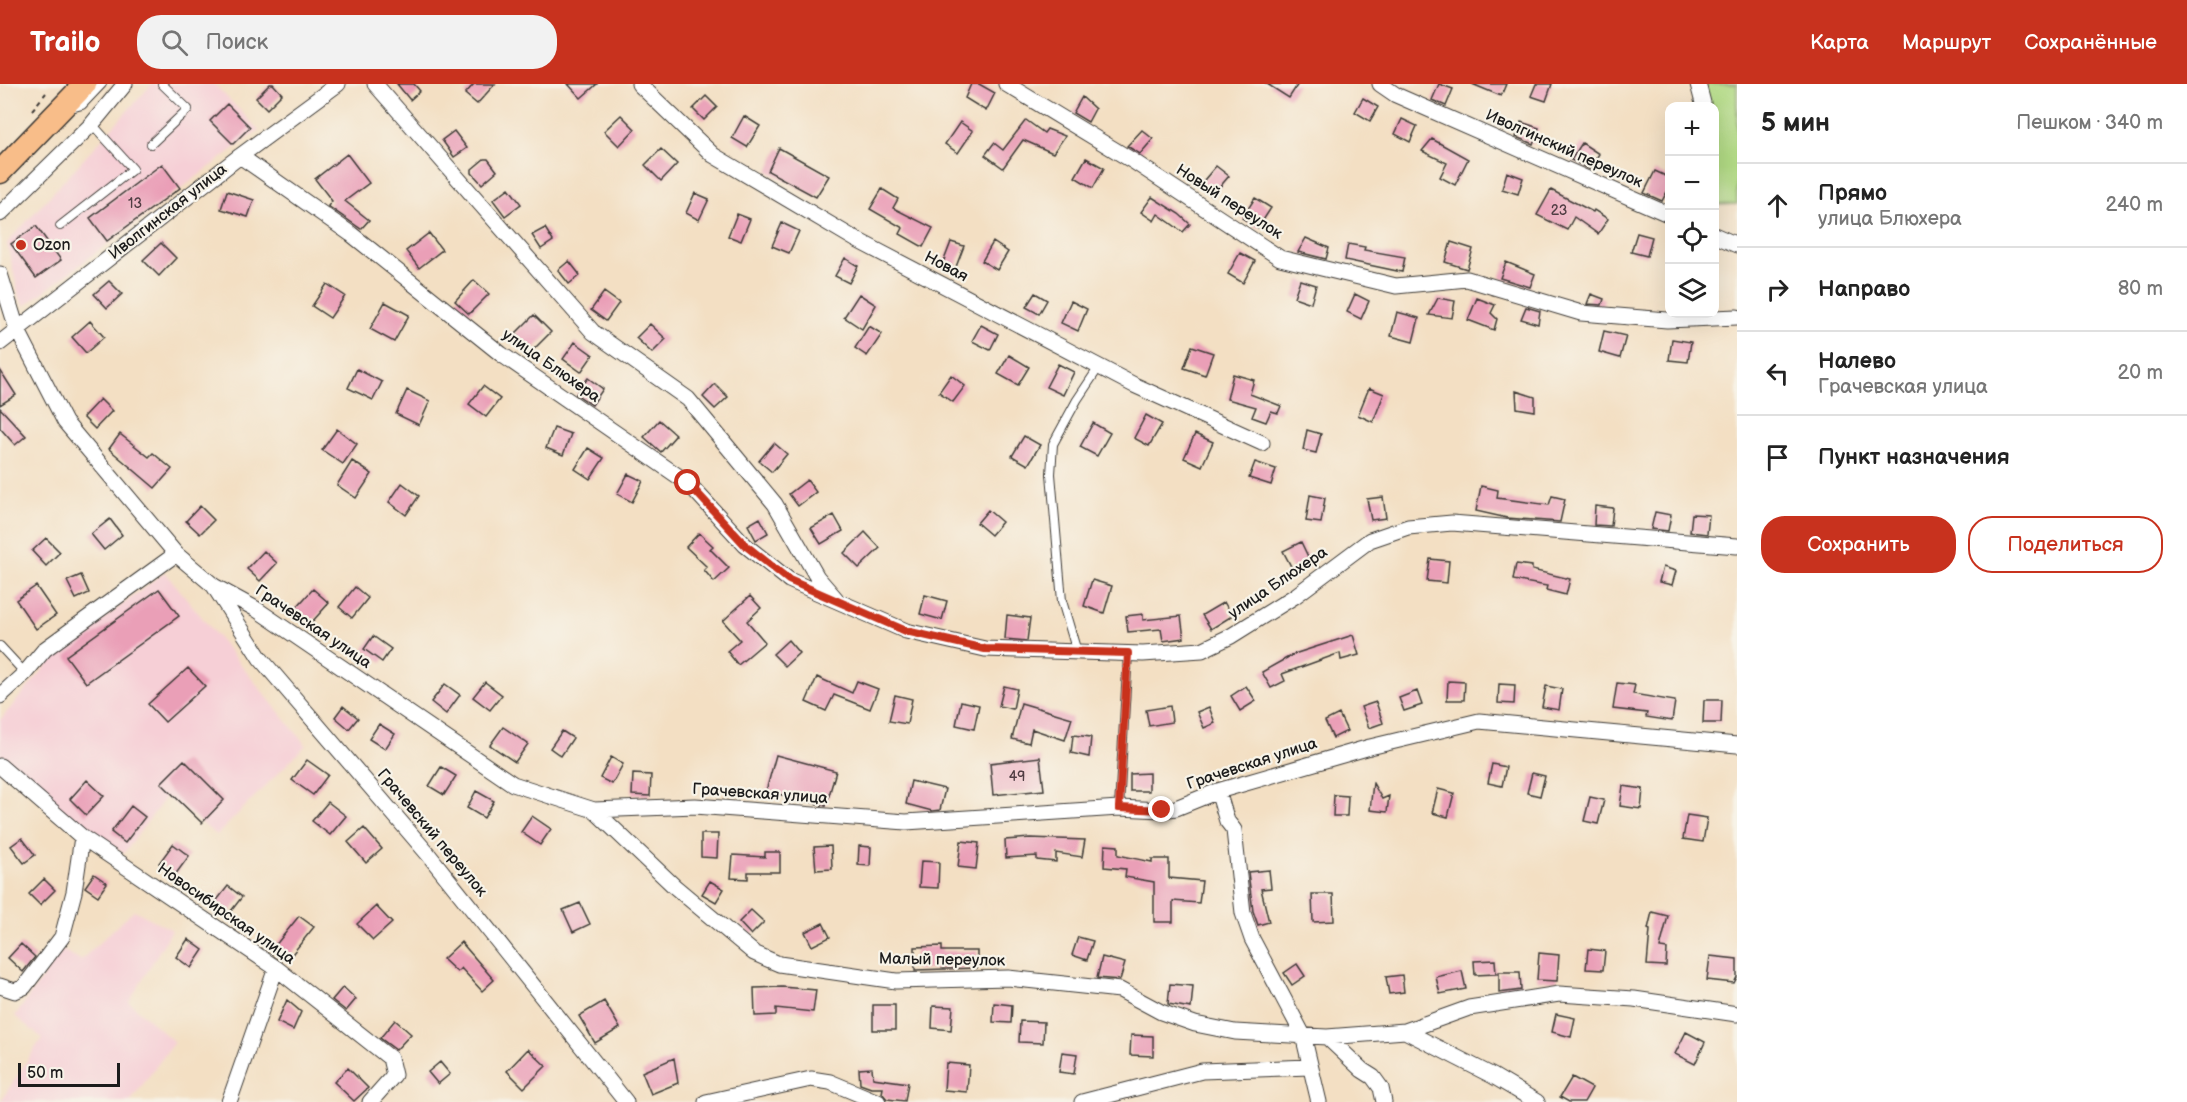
<!DOCTYPE html>
<html lang="ru">
<head>
<meta charset="utf-8">
<style>
	body { margin:0; font-family:"Balsamiq Sans",sans-serif; background:#f2f2f2; color:#222 }
	.controls { position:absolute; right:18px; top:18px; display:grid; overflow:hidden; border-radius:12px; box-shadow:0 6px 24px #0002 }
	.controls button { width:54px; height:54px; display:grid; place-items:center; padding:0; border:0; border-bottom:2px solid #e0e0e0; background:#fff; color:#222; font:30px sans-serif }
	.scale { position:absolute; left:18px; bottom:15px; width:102px; box-sizing:border-box; padding-left:6px; border:3px solid #1c1c1c; border-top:0; font-size:16px; line-height:21px; white-space:nowrap; color:#1c1c1c; -webkit-text-stroke:4px #f7f3e8; paint-order:stroke }
	.stop { position:absolute; width:18px; height:18px; margin:-14px; border:4px solid #c8321e; border-radius:50%; background:#fff }
	.stop.end { background:#c8321e; border-color:#fff; box-shadow:0 2px 6px #0008 }
	.list { margin:0; padding:0; list-style:none }
	h2 { display:flex; justify-content:space-between; align-items:center; height:78px; margin:0; padding:0 24px; font-size:26px }
	h2 small { font-size:20px; font-weight:400; color:#767676 }
	.list li { display:grid; grid-template-columns:39px 1fr auto; gap:18px; align-items:center; box-sizing:border-box; height:84px; padding:0 24px; border-top:2px solid #e0e0e0 }
	.list b { display:block; font-size:22px; white-space:nowrap }
	.list p { margin:0; font-size:20px; white-space:nowrap; color:#767676 }
	.list em { font-size:20px; font-style:normal; color:#767676 }
	.actions { display:flex; gap:12px; padding:18px 24px }
	.actions a { flex:1; padding:14px 0; border:2px solid #c8321e; border-radius:24px; text-align:center; font-size:21px; color:#c8321e }
	.actions .main { background:#c8321e; color:#fff }
	.icon { flex:none; width:33px; height:33px; fill:none; stroke:currentColor; stroke-width:2; stroke-linecap:round; stroke-linejoin:round }
	.map { position:relative; flex:none; width:1737px; height:1018px; overflow:hidden }
	header { display:flex; align-items:center; gap:36px; box-sizing:border-box; height:84px; padding:0 30px; background:#c8321e; color:#fff }
	header strong { font-size:28px }
	nav { display:flex; gap:33px; margin-inline-start:auto; font-size:21px }
	.search { width:420px; height:54px; background:#f2f2f2; display:flex; align-items:center; gap:15px; box-sizing:border-box; padding:0 21px; border-radius:24px; color:#767676; font-size:22px }
	main { display:flex }
	aside { flex:1; background:#fff }
	.map>svg:first-child { display:block }
	.built { fill:#f6cfd6 }
	.green { fill:#b0d983; stroke:#667a50; stroke-width:1.5 }
	.building { fill:#ea9fb7 }
	.lines { fill:none; stroke-linecap:round; stroke-linejoin:round }
	.service-casing { stroke:#3c3935; stroke-width:10 }
	.minor-casing { stroke:#3c3935; stroke-width:17 }
	.primary-casing { stroke:#3c3935; stroke-width:25 }
	.path { stroke:#3c3935; stroke-width:2; stroke-dasharray:4.5 4.5; stroke-linecap:butt }
	.service { stroke:#fff; stroke-width:8 }
	.minor { stroke:#fff; stroke-width:15 }
	.primary { stroke:#f8bd89; stroke-width:22 }
	.route { stroke:#c8321e; stroke-width:8 }
	.poi-dot { fill:#c8321e; stroke:#f7f3e8; stroke-width:2 }
	.labels { text-anchor:middle; dominant-baseline:central; stroke-width:4.5; stroke-linejoin:round; paint-order:stroke }
	.number-label { font-size:14px; fill:#503d43 }
	.street-label { font-size:16px; fill:#1c1c1c; stroke:#f7f3e8 }
	.poi-label { font-size:16px; fill:#1c1c1c; stroke:#f7f3e8; text-anchor:start }
</style>
</head>
<body>
<header>
<strong>Trailo</strong>
<div class="search"><svg class="icon" aria-label="search" viewBox="0 0 24 24"><circle cx="10" cy="10" r="6"/><path d="M15 15l6 6"/></svg>Поиск</div>
<nav><a>Карта</a><a>Маршрут</a><a>Сохранённые</a></nav>
</header>
<main>
<div class="map">
<svg width="1737" height="1018" viewBox="0 0 1737 1018">
	<rect width="100%" height="100%" fill="#f7f3e8"/>
	<filter id="ink" filterUnits="userSpaceOnUse"><feTurbulence type="fractalNoise" baseFrequency=".0167" numOctaves="2"/><feDisplacementMap in="SourceGraphic" scale="12" xChannelSelector="R" yChannelSelector="G"/><feConvolveMatrix kernelMatrix="1 2 1 2 8 2 1 2 1" color-interpolation-filters="sRGB"/></filter>
	<filter id="wash" filterUnits="userSpaceOnUse"><feTurbulence type="fractalNoise" baseFrequency=".008" numOctaves="4" result="noise"/><feDisplacementMap in="SourceGraphic" scale="24" xChannelSelector="R" yChannelSelector="G"/><feGaussianBlur stdDeviation="1.35" result="paint"/><feColorMatrix in="noise" values="0 0 0 0 0 0 0 0 0 0 0 0 0 0 0 0 0 1.4 0 .05"/><feComposite in="paint" operator="in"/></filter>
	<g filter="url(#wash)">
		<rect width="100%" height="100%" fill="#f3dfc3"/>
		<path class="built" d="M152 0H214L259 46 25 222 19 213 7 159Z
			M165 488 306 661 217 751 166 713 124 769 93 753 0 674V636L55 572Z
			M134 826 172 846 129 918 174 958 130 1018H0L42 954 15 932 62 866 81 876Z"/>
		<path class="green" d="M1703 0H1737V120L1715 121 1714 22H1706Z"/>
		<g id="blocks">
			<path class="building" d="M270 0H273L282 10 267 25 256 14Z
				M397 0H414L420 7 410 16Z
				M474 0H495L477 20 465 10Z
				M568 0H597L581 14Z
				M971 0H979L995 9 986 27 965 14Z
				M1267 0H1298L1289 14Z
				M1439 0 1453 5 1446 22 1432 16Z
				M1472 0H1506L1501 12Z
				M1536 0H1552L1546 17 1531 12Z
				M706 12 717 23 704 36 693 25Z
				M1082 13 1095 25 1088 38 1073 29Z
				M1363 14 1378 23 1370 37 1355 28Z
				M227 20 250 43 233 60 210 37Z
				M621 31 635 45 619 62 604 47Z
				M744 32 760 42 747 63 732 54Z
				M1402 35 1417 42 1410 58 1395 50Z
				M1026 36 1044 49 1047 45 1065 52 1053 69 1023 56 1003 84 985 71 994 59 1003 66Z
				M960 38 973 47 958 69 945 60Z
				M1521 38 1539 44 1533 60 1516 53Z
				M1142 46 1153 55 1140 70 1127 62Z
				M454 47 467 64 454 73 442 56Z
				M1432 55 1468 75 1455 101 1440 93 1447 79 1422 67Z
				M1582 59 1599 70 1589 85 1571 76Z
				M779 64 829 92 816 113 768 87Z
				M661 65 677 80 661 97 645 81Z
				M347 70 369 99 345 117 369 136 361 145 328 122 332 117 315 95Z
				M1086 74 1104 84 1093 104 1075 93Z
				M484 75H488L497 87 482 100 472 89V85Z
				M162 80 180 104 107 157 90 134Z
				M1216 82 1229 92 1212 112 1199 102Z
				M1655 87 1670 94V102L1662 117 1644 109Z
				M1507 88 1523 94 1518 110 1502 105Z
				M509 104 521 120 505 132 493 116Z
				M882 105 898 115 893 124 933 144 923 163 900 150 903 144 870 125Z
				M1551 106 1593 128 1594 126 1608 135 1598 150 1574 133 1567 146 1537 131Z
				M227 107 254 116 248 133 221 125Z
				M695 109 709 115 699 136 686 129Z
				M1152 113 1179 130 1190 140 1183 148 1158 130 1154 137 1141 128Z
				M1255 114 1271 124 1258 144 1242 134Z
				M737 130 750 135 741 157 728 152Z
				M782 139 799 147 789 169 772 162Z
				M36 142 61 176 36 194 11 160Z
				M545 144 553 157 541 165 532 151Z
				M429 149 442 166 419 184 406 167Z
				M1637 149 1652 153 1647 172 1631 168Z
				M1306 154 1329 164 1326 175 1298 168Z
				M951 158 964 162 954 188 941 184Z
				M993 158 1008 168 997 186 982 177Z
				M1451 158 1473 165 1467 185 1445 178Z
				M161 159 176 174 159 192 143 176Z
				M1348 160 1365 163 1364 166 1405 173 1402 188 1345 176Z
				M1240 169 1255 177 1243 199 1228 190Z
				M845 174 858 182 849 199 835 192Z
				M569 177 580 191 569 200 558 186Z
				M1506 178 1535 190 1530 203 1500 194Z
				M474 196 489 210 469 230 455 217Z
				M1300 196 1316 201 1311 219 1294 213Z
				M109 197 122 210 107 224 94 210Z
				M327 200 345 212 330 234 312 222Z
				M604 208 619 219 606 237 591 226Z
				M1035 209 1047 216 1039 230 1026 223Z
				M859 210 876 221 862 245 844 233Z
				M1355 210 1369 217 1361 235 1347 228Z
				M1591 210 1604 215 1602 221 1587 220Z
				M1438 214 1455 217 1452 234 1429 231Z
				M1477 214 1495 221 1491 229 1497 235 1494 246 1468 236Z
				M1071 217 1087 225 1078 247 1061 239Z
				M385 218 409 231 394 258 370 245Z
				M1526 223 1540 227 1538 240 1521 235Z
				M1397 228 1419 234 1413 258 1391 252Z
				M534 231 551 248 532 267 515 250Z
				M90 237 104 253 86 269 72 253Z
				M650 240 666 255 652 269 636 254Z
				M981 241 998 250 990 266 972 257Z
				M869 242 882 250 867 272 855 264Z
				M1604 247 1626 252 1620 274 1599 268Z
				M1672 255 1691 258 1688 278 1669 276Z
				M575 258 593 271 581 288 563 275Z
				M1192 262 1213 269 1205 291 1184 284Z
				M1009 271 1029 283 1018 301 998 290Z
				M1058 280 1074 288 1063 311 1046 303Z
				M357 285 382 298 373 316 348 304Z
				M0 286 16 311 0 321Z
				M1233 290 1254 296 1250 310 1281 322 1278 329 1271 327 1266 338 1252 333 1256 323 1227 315Z
				M951 291 965 302 953 318 939 308Z
				M588 294 603 305 592 321 576 310Z
				M715 300 728 313 715 325 703 313Z
				M483 302 500 315 486 333 469 320Z
				M1369 304 1384 310 1373 338 1358 331Z
				M407 306 430 317 419 341 396 330Z
				M1516 307 1535 313V327L1517 324Z
				M100 315 112 327 95 345 83 333Z
				M0 324 26 352 15 361 0 344Z
				M1146 331 1162 340 1149 362 1134 354Z
				M659 336 676 351 661 368 644 353Z
				M1093 339 1110 349 1097 372 1080 363Z
				M554 344 571 350 563 371 546 364Z
				M337 345 357 360 343 380 322 366Z
				M1307 346 1321 350 1316 369 1303 366Z
				M120 350 149 373 153 369 172 385 155 404 109 365Z
				M1195 350 1213 358 1202 382 1184 374Z
				M1024 352 1040 361 1028 381 1012 372Z
				M774 359 787 370 772 388 759 377Z
				M588 364 604 374 590 395 575 385Z
				M352 377 372 390 356 414 337 401Z
				M1255 378 1276 385 1271 401 1249 394Z
				M628 390 643 397 632 418 617 410Z
				M807 396 816 408 798 422 789 410Z
				M402 399 419 412 406 431 389 418Z
				M1481 402 1498 406 1497 414 1549 421 1552 412 1565 415 1560 438 1507 434 1476 427Z
				M1310 411 1325 414 1321 439 1306 437Z
				M1383 413 1386 434 1371 436 1367 415Z
				M200 422 214 436 200 450 186 437Z
				M1595 422 1613 424 1611 442 1594 441Z
				M988 426 1002 438 991 451 977 439Z
				M1655 428 1671 431 1668 447 1651 445Z
				M1692 430 1709 431 1707 450 1690 448Z
				M834 431 843 447 821 460 811 444Z
				M760 434 768 449 756 456 748 441Z
				M110 435 122 451 104 466 91 450Z
				M865 448 880 464 859 484 844 469Z
				M699 449 713 462 710 465 729 484 714 498 704 486 707 483 686 463Z
				M46 454 60 468 46 482 32 467Z
				M1301 458 1312 481 1295 490 1283 467Z
				M264 467 277 479 260 497 247 485Z
				M1430 475 1449 477 1447 499 1427 497Z
				M1516 480 1532 482V486L1570 495 1566 511 1546 506 1547 502 1513 496Z
				M1663 483 1676 487 1672 501 1659 498Z
				M81 491 89 509 76 515 67 497Z
				M1092 496 1112 502 1104 529 1084 522Z
				M36 502 56 531 36 545 16 516Z
				M355 503 368 514 352 534 339 523Z
				M159 505 179 532 86 599 66 572Z
				M313 505 329 519 311 539 295 525Z
				M925 511 947 517 942 536 920 530Z
				M750 512 761 524 747 537 765 558 738 581 727 567 740 556 723 537Z
				M1224 518 1232 532 1211 545 1202 531Z
				M1143 530V536L1181 532 1184 554 1163 557 1161 545 1128 548 1126 532Z
				M1007 531 1030 534 1027 557 1005 555Z
				M1353 551 1359 571 1341 576 1340 569 1282 590 1285 597 1271 604 1262 588 1294 570Z
				M373 552 391 565 382 578 364 565Z
				M788 556 799 569 785 582 773 570Z
				M188 584 205 602 165 638 148 620Z
				M817 593 852 609 857 597 878 605 870 625 834 611 826 627 806 618Z
				M1448 597 1465 598 1464 616H1447Z
				M485 598 502 611 490 626 473 613Z
				M1617 599 1635 601 1633 610 1675 617 1672 637 1646 633 1647 629 1613 625Z
				M445 600 460 611 446 630 431 618Z
				M1499 600 1515 601 1514 620 1498 619Z
				M1004 602 1017 605 1013 625 999 622Z
				M1246 602 1256 617 1240 627 1231 612Z
				M1546 602 1562 605 1559 626 1542 623Z
				M1417 607 1422 621 1404 627 1399 614Z
				M895 611 912 615 907 640 889 637Z
				M1704 616H1722L1721 639H1703Z
				M961 617 979 621 974 645 956 641Z
				M1376 618 1383 639 1369 644 1361 623Z
				M1021 619 1072 634 1065 656 1032 645 1029 659 1012 655Z
				M343 622 358 634 349 645 335 633Z
				M1170 622 1172 638 1149 642 1146 626Z
				M1209 623 1215 639 1204 644 1197 628Z
				M1339 630 1347 647 1333 654 1325 637Z
				M379 640 395 650 385 665 369 655Z
				M503 643 528 660 515 678 490 661Z
				M562 647 573 654 561 672 550 664Z
				M1073 651 1091 653 1089 673 1071 669Z
				M776 671 836 687 826 722 766 707Z
				M611 673 623 680 612 700 600 694Z
				M1040 673 1044 706 993 711 990 679Z
				M184 676 224 716 202 739 161 699Z
				M307 676 328 691 313 711 292 696Z
				M1492 680 1506 683 1502 702 1488 699Z
				M441 683 456 692 444 711 429 702Z
				M1149 689V707H1130V690Z
				M1532 689 1545 692 1540 712 1527 709Z
				M633 690 651 691 650 712 632 711Z
				M87 696 104 712 86 731 70 715Z
				M911 697 945 705 940 726 932 727 906 720Z
				M1373 699 1382 715 1389 712 1387 728 1370 726Z
				M1623 702 1643 705 1641 725 1620 722Z
				M1438 705 1454 709 1448 733 1432 729Z
				M476 707 494 717 484 734 467 724Z
				M1334 711 1348 712 1347 732H1333Z
				M1590 713 1604 716 1598 740 1584 737Z
				M328 718 346 732 330 751 312 737Z
				M131 722 145 733 125 759 111 748Z
				M1687 731 1707 734 1703 758 1683 755Z
				M532 732 551 745 540 761 521 748Z
				M364 744 382 765 366 779 348 758Z
				M701 750H718L717 774 701 773Z
				M22 754 35 771 24 779 11 762Z
				M1030 754 1085 756 1082 773 1056 769V778L1037 776V772L1006 774 1005 756Z
				M961 757 979 759 976 785 958 783Z
				M173 760 189 772 175 791 159 779Z
				M1105 761 1118 762V771L1152 778V775H1169V794L1202 797 1199 819 1173 817V838H1154V798L1125 793 1126 785 1104 783Z
				M831 762 832 785 816 786 814 763Z
				M859 762 871 763 870 782 858 781Z
				M765 768H780V788H748V795L731 794 733 771 765 773Z
				M921 777 939 778 938 804 919 803Z
				M1269 786 1271 804 1261 805 1269 838 1258 841 1253 827 1248 788Z
				M94 790 107 799 98 812 85 803Z
				M44 795 55 806 40 821 29 810Z
				M710 797 724 805 716 818 702 810Z
				M228 802 242 813 228 831 214 820Z
				M1312 810H1333L1334 837 1313 838Z
				M580 819 590 840 573 848 563 826Z
				M376 822 392 839 373 856 357 840Z
				M751 826 764 838 751 851 739 838Z
				M1652 828 1668 832 1660 864 1667 865 1666 882 1647 881 1650 846 1648 845Z
				M299 832 314 843 289 874 274 863Z
				M823 839 830 853 812 862 805 848Z
				M1078 853 1093 857 1087 876 1072 871Z
				M188 855 203 866 191 884 176 873Z
				M461 858 494 896 482 907 461 884 457 888 443 875Z
				M21 860 35 873 23 888 8 874Z
				M942 862V867H977V884L915 886V863Z
				M1588 865 1605 867 1603 886 1586 885Z
				M1539 869 1559 871 1557 897 1537 896Z
				M1710 872 1737 875V893L1734 899 1707 896Z
				M1102 873 1125 879 1120 896 1097 894Z
				M1495 876 1496 890 1475 891 1474 877Z
				M1297 880 1305 892 1292 901 1284 889Z
				M1462 887 1466 905 1440 910 1436 893Z
				M1499 888H1520L1521 906 1499 909Z
				M1402 891 1404 908 1389 910 1386 893Z
				M1170 900 1193 902 1191 924 1168 920Z
				M343 903 356 915 346 927 332 916Z
				M782 903 816 906 813 928 776 924V931L755 932 754 904Z
				M287 916 301 928 293 946 277 938Z
				M604 917 620 944 595 959 579 932Z
				M994 919 1012 921 1011 939 993 938Z
				M873 921H895V946H873Z
				M933 922 953 923 951 946 932 944Z
				M1556 930 1575 934 1571 953 1552 948Z
				M395 936 411 950 396 966 380 954Z
				M1020 937 1044 938 1043 959 1019 958Z
				M1686 948 1705 958 1695 980 1675 970Z
				M1131 951 1153 952V972L1130 971Z
				M528 965 546 982 524 1004 507 987Z
				M1062 968 1077 970 1074 990 1059 988Z
				M674 974 678 999 651 1010 642 988Z
				M440 978 450 990 438 1000 428 988Z
				M946 979 969 981 967 1008 944 1006Z
				M348 984 368 1004 354 1017 334 998Z
				M872 984 873 994 908 999 905 1017 887 1015 882 1009 883 1004H871L860 1000 859 985Z
				M1572 993 1592 1004 1584 1018H1569L1560 1013Z"/>
		</g>
	</g>
	<g filter="url(#ink)">
		<use href="#blocks" fill-opacity="0" stroke="#3c3935" stroke-width="1.5"/>
		<g class="lines">
			<g class="service-casing">
				<path id="service" d="M71 24 82 21 102 0
					M151 60 188 25 162 0
					M60 142 133 85 92 40
					M0 562 25 589
					M1077 568 1062 517 1051 390 1053 360 1077 316 1099 283
					M1119 724 1128 569"/>
			</g>
			<g class="minor-casing">
				<path id="minor" d="M375 0 593 248 688 315 775 420 817 493 836 515
					M639 0 713 71 855 155 1134 301 1262 359
					M1006 0 1133 77 1280 174 1396 202 1467 195 1581 229 1667 236 1737 233
					M1380 0 1396 11 1670 131
					M1698 0 1703 19
					M240 72 351 150 501 270 688 399 745 461 789 496 906 547 985 565 1143 570 1202 566 1231 552 1295 512 1370 456 1408 443 1452 439 1737 462
					M0 130 92 40 125 0
					M1714 151 1737 161
					M0 190 17 245 65 338 176 470 214 502 256 525 513 700 594 726 695 722 906 738 1119 724 1162 726 1176 724 1218 707 1370 663 1479 637 1737 661
					M0 259 240 72 338 0
					M215 504 260 574 428 770 626 1018
					M0 612 25 589 45 565 176 470
					M0 682 82 753 276 884 390 974 394 991 370 1018
					M1218 707 1227 737 1234 746 1243 829 1252 855 1303 951 1319 1018
					M594 726 674 802 754 869 779 880 896 897 1008 894 1120 906 1161 928 1195 940 1235 948 1327 953 1405 947 1493 992 1537 1018
					M0 902 15 907 24 903 62 853 74 808 82 753
					M1405 947 1469 924 1559 910 1634 915 1737 930
					M1327 953 1362 986 1373 993 1381 1004 1384 1018
					M229 1018 276 884
					M706 1018 811 995 830 998 878 1018
					M1082 1018 1202 987 1309 983"/>
			</g>
			<g class="primary-casing">
				<path id="primary" d="M0 88 85 0"/>
			</g>
			<path class="path" d="M32 26 46 9"/>
			<use href="#service" class="service"/>
			<use href="#minor" class="minor"/>
			<use href="#primary" class="primary"/>
		</g>
	</g>
	<g class="lines" filter="url(#ink)">
		<path class="route" d="M688 399 745 461 789 496 906 547 985 565 1128 569 1119 724 1162 726"/>
	</g>
	<circle class="poi-dot" cx="21" cy="161" r="6"/>
	<g class="labels">
		<g class="number-label">
			<text x="135" y="119">13</text>
			<text x="1559" y="126">23</text>
			<text x="1017" y="692">49</text>
		</g>
		<g class="street-label">
			<text transform="translate(1564 65) rotate(24)">Иволгинский переулок</text>
			<text transform="translate(1229 118) rotate(33)">Новый переулок</text>
			<text transform="translate(168 128) rotate(-38)">Иволгинская улица</text>
			<text transform="translate(946 183) rotate(28)">Новая</text>
			<text transform="translate(551 282) rotate(35)">улица Блюхера</text>
			<text transform="translate(1278 499) rotate(-34)">улица Блюхера</text>
			<text transform="translate(313 543) rotate(34)">Грачевская улица</text>
			<text transform="translate(1252 680) rotate(-18)">Грачевская улица</text>
			<text transform="translate(760 710) rotate(4)">Грачевская улица</text>
			<text transform="translate(432 749) rotate(50)">Грачевский переулок</text>
			<text transform="translate(226 830) rotate(35)">Новосибирская улица</text>
			<text transform="translate(942 876) rotate(1)">Малый переулок</text>
		</g>
		<g class="poi-label">
			<text x="33" y="161">Ozon</text>
		</g>
	</g>
</svg>
<div class="controls">
<button>+</button>
<button>−</button>
<button><svg class="icon" aria-label="locate" viewBox="0 0 24 24"><circle cx="12" cy="12" r="6"/><path d="M12 2v4M12 18v4M2 12h4M18 12h4"/></svg></button>
<button><svg class="icon" aria-label="layers" viewBox="0 0 24 24"><path d="M12 4l9 5-9 5-9-5zM3 14l9 5 9-5"/></svg></button>
</div>
<div class="scale">50 m</div>
<div class="stop" style="left:688px;top:399px"></div>
<div class="stop end" style="left:1162px;top:726px"></div>
</div>
<aside>
<h2>5 мин<small>Пешком · 340 m</small></h2>
<ul class="list">
<li><svg class="icon" aria-label="ahead" viewBox="0 0 24 24"><path d="M12 20V5M6 11l6-6 6 6"/></svg><div><b>Прямо</b><p>улица Блюхера</p></div><em>240 m</em></li>
<li><svg class="icon" aria-label="right" viewBox="0 0 24 24"><path d="M7 20v-9h11M14 6l5 5-5 5"/></svg><div><b>Направо</b></div><em>80 m</em></li>
<li><svg class="icon" aria-label="left" viewBox="0 0 24 24"><path d="M17 20v-9H6M10 6l-5 5 5 5"/></svg><div><b>Налево</b><p>Грачевская улица</p></div><em>20 m</em></li>
<li><svg class="icon" aria-label="arrive" viewBox="0 0 24 24"><path d="M6 21V4h12l-3 4 3 4H6"/></svg><div><b>Пункт назначения</b></div></li>
</ul>
<div class="actions"><a class="main">Сохранить</a><a>Поделиться</a></div>
</aside>
</main>
</body>
</html>
